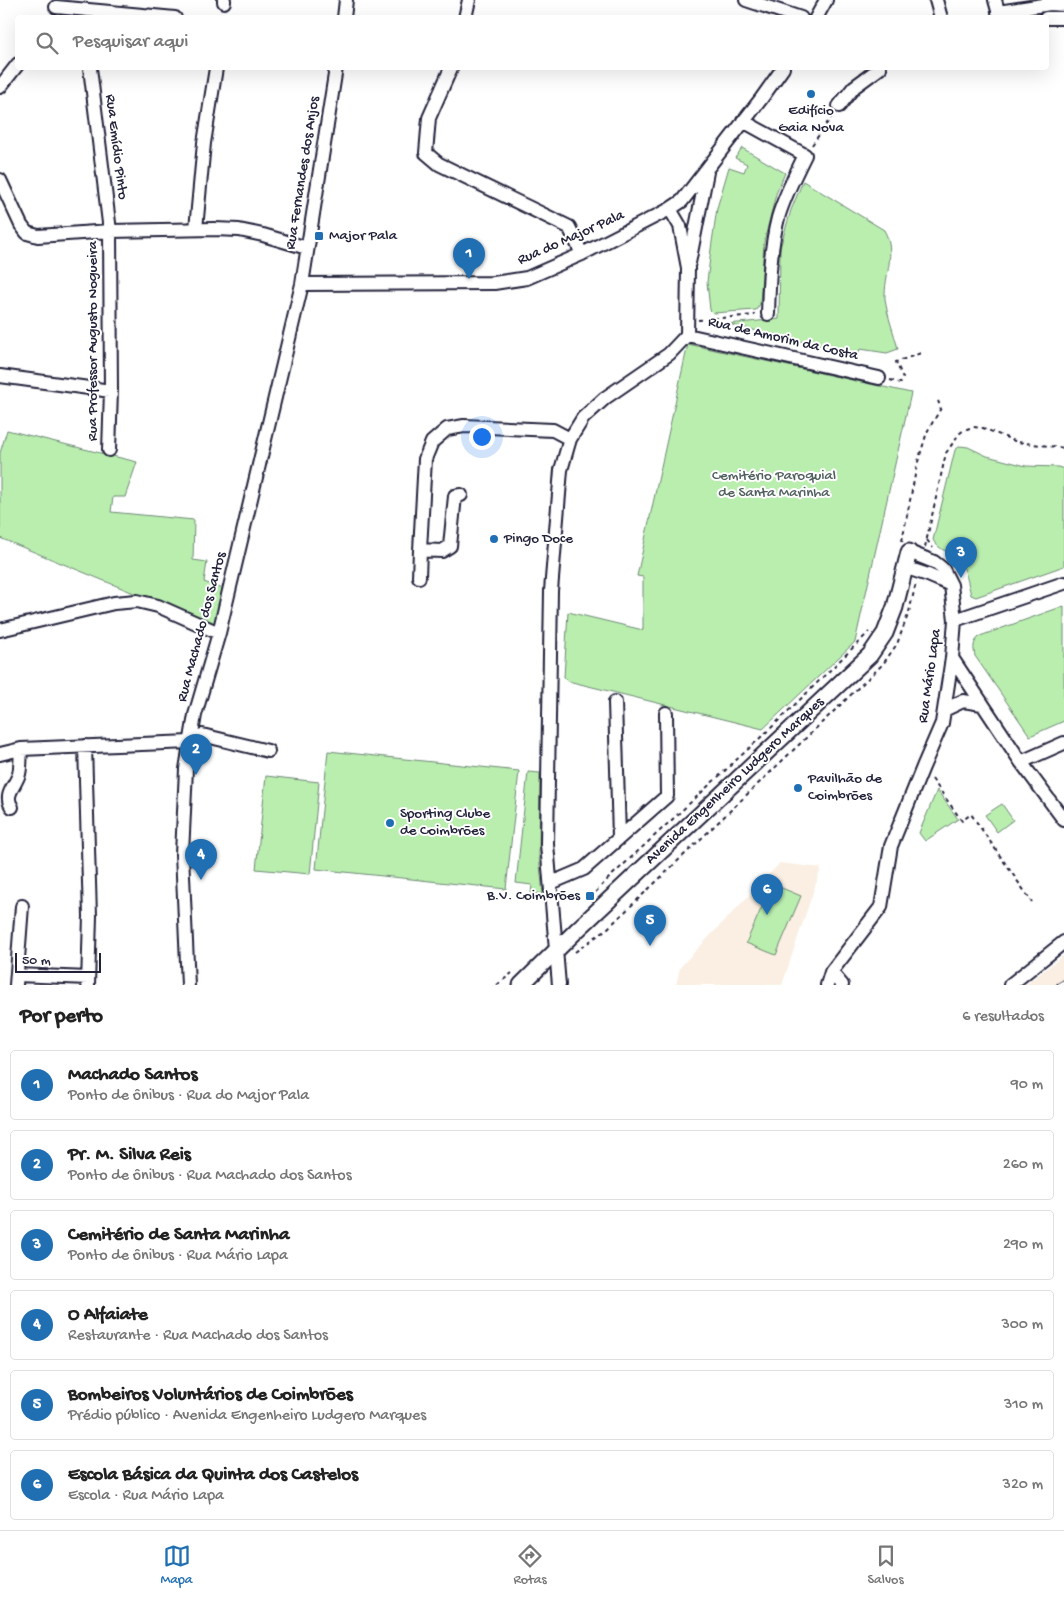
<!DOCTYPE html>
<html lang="pt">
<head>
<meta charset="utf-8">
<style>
	body { margin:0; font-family:"Gochi Hand",sans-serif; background:#f6f6f6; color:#222 }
	.scale { position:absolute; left:15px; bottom:12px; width:86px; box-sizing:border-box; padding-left:5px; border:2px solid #22223b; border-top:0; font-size:14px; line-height:18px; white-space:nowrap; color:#22223b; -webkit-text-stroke:4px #fff; paint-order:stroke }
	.you { position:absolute; left:481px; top:436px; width:18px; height:18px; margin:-12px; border:4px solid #fff; border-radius:50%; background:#1a73e8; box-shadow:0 0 0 8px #1a73e833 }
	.badge { display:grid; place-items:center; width:32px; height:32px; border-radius:50%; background:#1f6fb2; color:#fff; font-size:16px; font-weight:700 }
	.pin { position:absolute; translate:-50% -41px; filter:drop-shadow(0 1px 2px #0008) }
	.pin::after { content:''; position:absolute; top:26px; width:18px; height:15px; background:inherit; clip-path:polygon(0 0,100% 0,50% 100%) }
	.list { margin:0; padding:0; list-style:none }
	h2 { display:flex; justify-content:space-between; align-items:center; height:65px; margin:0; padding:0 20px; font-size:21px }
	h2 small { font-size:16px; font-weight:400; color:#767676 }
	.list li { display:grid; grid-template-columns:32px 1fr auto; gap:15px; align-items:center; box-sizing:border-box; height:70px; margin:0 10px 10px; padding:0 10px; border:1px solid #e0e0e0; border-radius:5px }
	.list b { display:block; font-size:19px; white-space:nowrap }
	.list p { margin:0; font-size:16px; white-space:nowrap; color:#767676 }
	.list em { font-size:16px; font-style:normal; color:#767676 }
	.icon { flex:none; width:28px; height:28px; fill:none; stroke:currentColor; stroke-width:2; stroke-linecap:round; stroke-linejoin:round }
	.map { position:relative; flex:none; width:1064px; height:985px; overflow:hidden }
	.search { position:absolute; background:#fff; box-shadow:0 5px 20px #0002; left:15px; right:15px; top:15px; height:55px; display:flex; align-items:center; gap:12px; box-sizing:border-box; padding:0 18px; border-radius:5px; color:#767676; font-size:19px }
	.sheet { height:545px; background:#fff }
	nav { display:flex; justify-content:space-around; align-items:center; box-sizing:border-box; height:70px; border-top:1px solid #e0e0e0; background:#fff; font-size:14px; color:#767676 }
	nav a { display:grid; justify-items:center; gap:2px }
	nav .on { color:#1f6fb2 }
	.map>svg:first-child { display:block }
	.built { fill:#faefe2 }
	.green { fill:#baeeaf; stroke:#6e8875 }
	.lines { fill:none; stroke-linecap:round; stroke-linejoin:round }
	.minor-casing { stroke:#22223b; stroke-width:16 }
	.major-casing { stroke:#22223b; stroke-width:19 }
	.path { stroke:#22223b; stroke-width:2; stroke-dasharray:4 4; stroke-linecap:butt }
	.minor { stroke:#fff; stroke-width:12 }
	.major { stroke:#fff; stroke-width:15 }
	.rail-casing { stroke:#22223b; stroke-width:5.5 }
	.rail { stroke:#fff; stroke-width:4; stroke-dasharray:11; stroke-linecap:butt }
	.poi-dot { fill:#1f6fb2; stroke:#fff; stroke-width:2 }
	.labels { text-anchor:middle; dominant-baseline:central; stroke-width:4; stroke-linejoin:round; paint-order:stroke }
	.poi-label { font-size:15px; fill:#22223b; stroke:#fff; text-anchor:start }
	.street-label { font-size:15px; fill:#22223b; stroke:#fff }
	.park-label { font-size:15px; fill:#505f5e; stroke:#fff }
</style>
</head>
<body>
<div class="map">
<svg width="1064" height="985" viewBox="0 0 1064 985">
	<rect width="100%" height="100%" fill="#fff"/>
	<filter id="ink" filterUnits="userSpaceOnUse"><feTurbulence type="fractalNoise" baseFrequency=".02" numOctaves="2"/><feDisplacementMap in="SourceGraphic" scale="10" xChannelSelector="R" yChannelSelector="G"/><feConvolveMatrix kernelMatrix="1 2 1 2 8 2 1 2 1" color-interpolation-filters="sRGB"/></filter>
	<g filter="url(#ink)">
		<path class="built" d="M780 863 821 868 782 985H676L680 968 684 963Z
			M1064 955V985H1025Z"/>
		<path class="green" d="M742 148 785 173 776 194 764 242 760 304 756 310 713 313 710 310 707 282 711 249 717 208 729 167 744 172 747 164 735 158Z
			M803 181 884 230C897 253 884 275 885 299 887 315 894 333 898 349L887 353 860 349 858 355 728 324 779 319 780 248 791 210Z
			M688 344 911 393 855 642 763 729 568 681 564 677 568 612 643 630V577L637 576Z
			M7 430 137 462 125 497H113L111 512 194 520 193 560 207 562 204 582 223 589 214 626 0 538V453Z
			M960 446 968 447 987 456 1026 466 1058 467 1064 469V566L976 597 971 595C968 584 966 568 959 560 951 552 938 550 933 540L955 450Z
			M1064 606V721L1030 736 975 656C973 647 973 642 980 636Z
			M328 751 519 771 506 889 316 869Z
			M528 772 540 773 539 856 543 894 531 893 532 885 516 883Z
			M266 776 319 782 310 874 256 869Z
			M937 790 958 819 925 841 919 833Z
			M1002 804 1013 820 997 832 985 815Z
			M772 884 801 896 776 955 746 943Z"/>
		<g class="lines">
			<g class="minor-casing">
				<path id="minor" d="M746 0 801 18
					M936 0 941 18
					M995 0 1000 18
					M224 2V0
					M56 7 175 18
					M998 12 1050 4 1064 5
					M344 18 346 0
					M465 18 469 0
					M816 18 826 0
					M1046 18H1064
					M90 68 110 231 111 391 109 450
					M451 68 429 118 426 153 439 164 569 227 582 254
					M0 87 18 64
					M839 106 854 87 880 68
					M743 121 805 155C795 175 784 197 778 218 770 249 769 282 768 314
					M0 180 21 225 27 233 38 236 110 231 214 229 239 230 263 235 307 248
					M670 209 680 226 688 268 687 335
					M196 229 204 143 216 68
					M689 263 707 172
					M302 284 494 283 527 278 582 254 670 209 682 201 761 99 783 68
					M687 335 879 378
					M0 376 111 391
					M461 495 455 496 450 546 442 551 420 550 425 459 432 442 447 429 464 426 553 430 570 439
					M907 568 928 575 951 585
					M419 577 420 550
					M955 620 1064 583
					M0 630 114 603 137 601 158 606 219 633
					M952 658 1021 762 1064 820
					M615 702 619 837
					M944 710 963 701 982 704
					M85 746 90 916 88 985
					M0 754 21 749 190 742 202 735 268 751
					M1021 762 1064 743
					M12 807C3 795 16 785 19 774 21 766 20 757 21 749
					M551 883 584 869 667 796 666 713
					M831 972 842 985
					M17 975 88 978
					M16 985 22 906
					M188 985 182 854 186 769 195 715 219 633 302 284 336 68
					M559 985 547 844 551 591 561 470 570 439 583 418 605 398 669 354 687 335
					M827 985 831 972 881 907 891 846 923 767 942 723 952 658 955 620 951 585 943 569 934 562 909 552
					M1010 985 1064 942"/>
			</g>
			<g class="major-casing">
				<path id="major" d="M521 985 576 931 870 655 885 633 895 607 909 552"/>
			</g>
			<path class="path" d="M812 145 832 116
				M698 320 755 315
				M890 380 901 383 903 378 896 362 921 353
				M927 540 933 548
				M902 541 917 465 927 432 941 408 938 401
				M925 547 946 453 959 434 964 430 973 427 983 428 1017 442 1064 448
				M932 779 962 821 971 814 1032 902
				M590 898 607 880 773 726 869 632
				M575 952 608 928 883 664 897 644 909 612 916 583
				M497 985 512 973"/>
			<use href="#minor" class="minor"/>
			<use href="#major" class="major"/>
			<g class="rail-casing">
				<path id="rail" d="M1059 985 1064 982"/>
			</g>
			<use href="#rail" class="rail"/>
		</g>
	</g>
	<g class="poi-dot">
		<circle cx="811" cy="94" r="5"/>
		<rect x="314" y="231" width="10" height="10" rx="2.5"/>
		<circle cx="494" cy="539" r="5"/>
		<circle cx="798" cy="788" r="5"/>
		<circle cx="390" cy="823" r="5"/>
		<rect x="585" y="891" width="10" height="10" rx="2.5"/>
	</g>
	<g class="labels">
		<g class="poi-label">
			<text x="811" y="111" text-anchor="middle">Edifício<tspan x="811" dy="17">Gaia Nova</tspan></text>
			<text x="329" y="236">Major Pala</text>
			<text x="504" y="539">Pingo Doce</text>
			<text x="808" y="779">Pavilhão de<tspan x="808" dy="17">Coimbrões</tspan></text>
			<text x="400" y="814">Sporting Clube<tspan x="400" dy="17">de Coimbrões</tspan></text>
			<text x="580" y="896" text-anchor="end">B.V. Coimbrões</text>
		</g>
		<g class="street-label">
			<text transform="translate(116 147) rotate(83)">Rua Emídio Pinto</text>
			<text transform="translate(303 173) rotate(-81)">Rua Fernandes dos Anjos</text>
			<text transform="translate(571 238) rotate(-24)">Rua do Major Pala</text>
			<text transform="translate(783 339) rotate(13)">Rua de Amorim da Costa</text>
			<text transform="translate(93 341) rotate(-90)">Rua Professor Augusto Nogueira</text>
			<text transform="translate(202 627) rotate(-75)">Rua Machado dos Santos</text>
			<text transform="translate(930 676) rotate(-82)">Rua Mário Lapa</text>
			<text transform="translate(735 781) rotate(-43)">Avenida Engenheiro Ludgero Marques</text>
		</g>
		<g class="park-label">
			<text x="774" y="476">Cemitério Paroquial<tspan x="774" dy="17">de Santa Marinha</tspan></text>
		</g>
	</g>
</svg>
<div class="scale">50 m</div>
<div class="you"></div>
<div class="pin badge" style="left:469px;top:279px">1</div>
<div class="pin badge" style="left:196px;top:775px">2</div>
<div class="pin badge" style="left:961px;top:578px">3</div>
<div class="pin badge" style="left:201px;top:880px">4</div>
<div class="pin badge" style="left:650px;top:946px">5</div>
<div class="pin badge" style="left:767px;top:915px">6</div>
<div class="search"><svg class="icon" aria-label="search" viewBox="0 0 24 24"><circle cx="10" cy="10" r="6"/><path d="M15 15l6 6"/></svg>Pesquisar aqui</div>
</div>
<section class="sheet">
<h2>Por perto<small>6 resultados</small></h2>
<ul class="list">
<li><span class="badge">1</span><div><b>Machado Santos</b><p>Ponto de ônibus · Rua do Major Pala</p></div><em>90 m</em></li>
<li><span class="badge">2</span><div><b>Pr. M. Silva Reis</b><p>Ponto de ônibus · Rua Machado dos Santos</p></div><em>260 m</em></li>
<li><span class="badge">3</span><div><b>Cemitério de Santa Marinha</b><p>Ponto de ônibus · Rua Mário Lapa</p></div><em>290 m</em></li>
<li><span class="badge">4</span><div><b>O Alfaiate</b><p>Restaurante · Rua Machado dos Santos</p></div><em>300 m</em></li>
<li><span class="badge">5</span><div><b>Bombeiros Voluntários de Coimbrões</b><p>Prédio público · Avenida Engenheiro Ludgero Marques</p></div><em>310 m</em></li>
<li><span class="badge">6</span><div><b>Escola Básica da Quinta dos Castelos</b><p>Escola · Rua Mário Lapa</p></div><em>320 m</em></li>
</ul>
</section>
<nav>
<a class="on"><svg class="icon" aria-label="map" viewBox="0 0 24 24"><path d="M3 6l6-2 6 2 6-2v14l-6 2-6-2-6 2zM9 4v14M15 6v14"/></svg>Mapa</a>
<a><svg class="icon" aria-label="directions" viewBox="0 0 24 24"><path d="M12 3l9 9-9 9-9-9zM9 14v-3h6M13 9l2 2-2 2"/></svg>Rotas</a>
<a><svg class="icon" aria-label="saved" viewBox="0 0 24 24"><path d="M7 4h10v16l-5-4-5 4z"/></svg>Salvos</a>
</nav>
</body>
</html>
